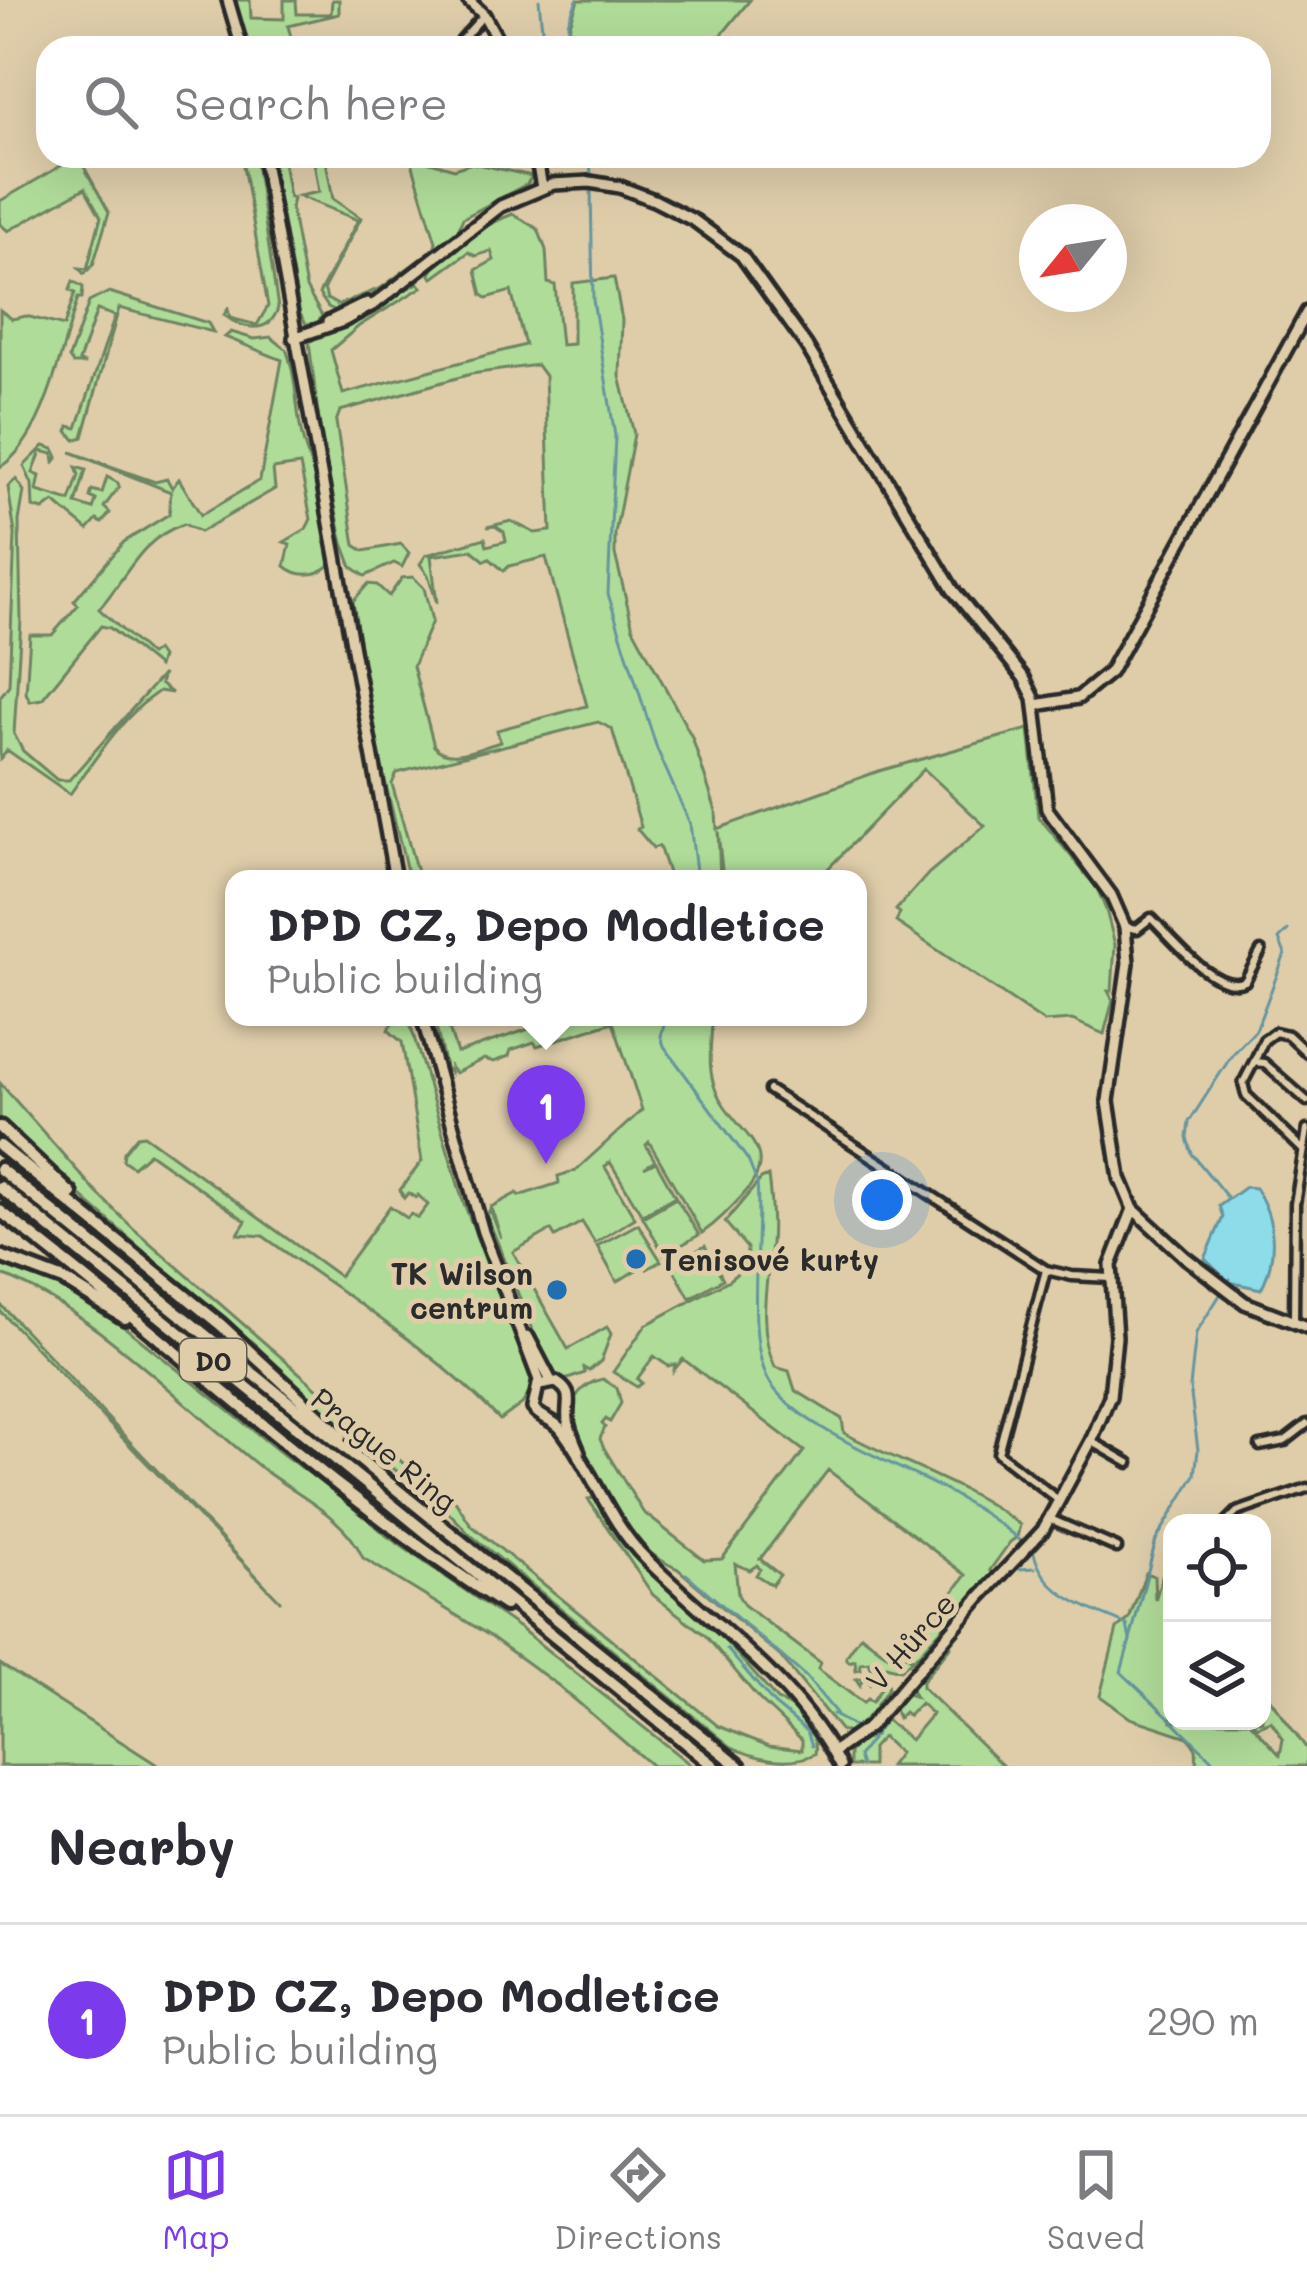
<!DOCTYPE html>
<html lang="en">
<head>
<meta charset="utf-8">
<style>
	body { margin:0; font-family:Mali,sans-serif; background:#f7f7f7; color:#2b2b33 }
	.controls { position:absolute; right:36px; bottom:36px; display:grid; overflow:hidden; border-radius:24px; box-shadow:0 12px 48px #0002 }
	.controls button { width:108px; height:108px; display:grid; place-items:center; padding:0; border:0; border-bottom:3px solid #e1e1e2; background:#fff; color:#2b2b33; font:60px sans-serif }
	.compass { position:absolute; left:1019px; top:204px; width:108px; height:108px; border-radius:50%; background:#fff; box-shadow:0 12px 48px #0002; rotate:240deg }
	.you { position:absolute; left:882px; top:1200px; width:42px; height:42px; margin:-30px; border:9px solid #fff; border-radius:50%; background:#1a73e8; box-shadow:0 0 0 18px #1a73e833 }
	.badge { display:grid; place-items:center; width:78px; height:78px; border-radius:50%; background:#7c3aed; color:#fff; font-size:39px; font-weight:700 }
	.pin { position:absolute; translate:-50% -99px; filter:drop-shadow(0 3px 6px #0008) }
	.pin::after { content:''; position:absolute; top:63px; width:42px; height:36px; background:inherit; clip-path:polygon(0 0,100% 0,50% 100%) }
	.popup { position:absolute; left:225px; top:870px; width:642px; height:156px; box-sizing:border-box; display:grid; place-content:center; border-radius:24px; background:#fff; filter:drop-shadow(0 3px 9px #0005); font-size:39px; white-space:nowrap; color:#7c7c81 }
	.popup b { font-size:45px; color:#2b2b33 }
	.popup::after { content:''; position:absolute; left:50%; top:100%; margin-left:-24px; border:24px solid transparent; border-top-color:#fff }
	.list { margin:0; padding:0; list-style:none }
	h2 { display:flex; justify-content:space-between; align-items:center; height:156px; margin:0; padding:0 48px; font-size:51px }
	h2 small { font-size:39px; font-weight:400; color:#7c7c81 }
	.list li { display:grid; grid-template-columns:78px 1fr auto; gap:36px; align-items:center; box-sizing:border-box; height:192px; padding:0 48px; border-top:3px solid #e1e1e2 }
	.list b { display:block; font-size:45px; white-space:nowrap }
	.list p { margin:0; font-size:39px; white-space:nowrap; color:#7c7c81 }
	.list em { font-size:39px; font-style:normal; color:#7c7c81 }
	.icon { flex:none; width:66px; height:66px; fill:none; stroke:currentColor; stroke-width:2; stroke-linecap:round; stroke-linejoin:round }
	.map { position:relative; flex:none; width:1307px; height:1766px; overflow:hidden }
	.search { position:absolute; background:#fff; box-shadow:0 12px 48px #0002; left:36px; right:36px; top:36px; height:132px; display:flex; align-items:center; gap:30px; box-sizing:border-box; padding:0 42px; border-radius:36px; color:#7c7c81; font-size:45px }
	.sheet { height:348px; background:#fff }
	nav { display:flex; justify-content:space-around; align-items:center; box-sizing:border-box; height:168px; border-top:3px solid #e1e1e2; background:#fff; font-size:33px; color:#7c7c81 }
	nav a { display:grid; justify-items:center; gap:6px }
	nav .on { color:#7c3aed }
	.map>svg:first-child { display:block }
	.green { fill:#b0dc99; stroke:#6e8462; stroke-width:3 }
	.water { fill:#8ddcea; stroke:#66959e; stroke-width:3 }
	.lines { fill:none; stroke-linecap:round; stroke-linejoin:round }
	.stream { stroke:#66959e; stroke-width:3 }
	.street-casing { stroke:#2b2b2b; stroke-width:15 }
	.secondary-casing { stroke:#2b2b2b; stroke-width:18 }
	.highway-casing { stroke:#2b2b2b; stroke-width:20 }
	.street { stroke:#dfcdaa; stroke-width:6 }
	.secondary { stroke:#dfcdaa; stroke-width:9 }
	.highway { stroke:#dfcdaa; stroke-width:10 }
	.poi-dot { fill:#1f6fb2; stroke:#dfcdaa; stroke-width:4.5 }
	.labels { text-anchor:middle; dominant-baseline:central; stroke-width:10; stroke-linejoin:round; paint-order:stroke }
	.shield { fill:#dfcdaa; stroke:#615c51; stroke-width:3 }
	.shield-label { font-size:27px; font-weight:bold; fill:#2b2b2b }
	.poi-label { font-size:30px; font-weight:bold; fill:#2b2b2b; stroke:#dfcdaa; text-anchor:start }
	.street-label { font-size:30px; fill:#2b2b2b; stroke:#dfcdaa }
</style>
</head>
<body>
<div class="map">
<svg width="1307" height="1766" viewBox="0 0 1307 1766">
	<rect width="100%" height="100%" fill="#dfcdaa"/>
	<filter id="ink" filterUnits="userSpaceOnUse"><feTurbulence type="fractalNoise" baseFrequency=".00833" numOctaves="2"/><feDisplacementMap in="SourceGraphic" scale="24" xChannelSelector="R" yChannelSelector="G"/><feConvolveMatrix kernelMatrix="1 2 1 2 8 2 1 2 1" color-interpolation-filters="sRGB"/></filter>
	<g filter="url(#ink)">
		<path class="green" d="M232 0H250L251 18 284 19V0H296L297 14H331L332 0H339V14L288 26 294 48H248Z
			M578 0H750L711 48H570L569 27Z
			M70 156H78L109 212 93 265 84 274 79 268 87 269 101 217 85 188 8 231 0 224V201L71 160Z
			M234 156H255L278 308C269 336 242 329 224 315L228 309 230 318 257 325 268 306 242 160Z
			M271 156H286L283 161 289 197 293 198 291 208 306 288 322 316 315 326 306 324 300 314Z
			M313 156H325L333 199 361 218 324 288 327 299 338 305 381 288 434 249 436 242 410 156 454 169 472 163 532 176 527 184 463 218 454 239 403 279 339 312 328 307 319 294 358 220 299 196 319 192Z
			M513 214 538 229 546 250 548 283 555 285 561 345 573 344V283L614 278 622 320 620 376 634 434 615 534V554L633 628 692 737 716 811 717 829 879 771 1029 729 1038 816 1097 888 1106 910 1115 945 1112 991H1108L1113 1000 1104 1034 1072 1020 1044 1022 896 922 900 913 896 910 929 873 985 826 924 769 818 879H723L718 831 720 879H670L659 846 653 848 637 829 641 827 612 729 598 722 397 773 392 784 419 879H409L372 728 353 601 368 584 377 585 389 596 402 578 413 577 424 588 432 621 413 666 434 746C449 764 479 748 500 742L497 730 587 706 546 557 509 566 504 571 489 558 485 561 472 550 431 556 437 603 428 575 420 564 426 555 485 538 487 546 506 541 504 532 495 526 487 527 511 521 535 533 551 531 545 376 537 365 471 374 340 411 336 422 355 545 364 551 401 544 409 553 402 567 394 563 365 576 352 567 343 543 322 445 309 342 418 283 422 287 359 326 331 350 343 394 525 345 511 291 487 298 482 295 476 270 494 260 491 251 475 256 469 252 433 278 430 275C438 250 496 220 513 214Z
			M73 281 83 287 82 298H78C62 346 44 441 0 467V310L12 319 26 316 64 326 75 293 70 290Z
			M109 292 208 323 213 332 119 308 83 437 75 440 68 431 69 426 77 428 115 316 97 310 79 361 85 364H73L69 358 89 302Z
			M231 332 254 339 271 337 286 349C298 379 295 413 304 444 314 476 336 533 329 566 315 577 298 577 285 566L290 544 284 542 306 529 311 519 300 465 273 469 275 489 200 532 184 524C138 540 129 575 99 609L150 655 156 650 161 657 158 667 110 628 101 626 42 699 30 701 26 693 30 635H52L78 605 74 601 124 542 169 514 171 492 71 452 155 482 167 479 172 488 179 479 201 515 260 480 282 360 225 337Z
			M44 446 54 449 58 457 54 462 53 454 41 451 33 473 40 476 37 491 70 501 79 475 76 467 86 470 76 504 93 509 96 500 90 497 92 490 102 493 107 477 118 483 119 487 104 507 110 513 102 523 97 520 88 530 54 502 43 510 33 507 32 484 24 466Z
			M16 479 24 491 19 521 21 620 14 734 23 751 57 780H69L163 674 160 684 172 693 159 691C123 715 95 759 70 794L7 750 0 759V697L9 685 15 534 8 487Z
			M408 1017 463 1201 535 1384 522 1404 500 1420C431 1347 344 1295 263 1236L238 1234 246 1221 149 1153 133 1167 123 1160 124 1152 137 1136 144 1135 339 1276 390 1206 407 1218 411 1214 418 1218 428 1205 418 1195 416 1198 408 1193 404 1198 400 1190 422 1161 402 1042 388 1030 393 1022Z
			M434 1017H445L457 1053 565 1017H712C712 1043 706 1066 716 1091 735 1134 785 1148 743 1195 730 1209 718 1222 702 1233L649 1142 646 1145 655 1161 644 1168 656 1162 675 1196 642 1215 610 1162 605 1167 635 1218 595 1243 582 1222 555 1237 551 1230 513 1252 568 1349 607 1327 611 1334 601 1361 589 1371 584 1368 585 1373 562 1381 550 1374 487 1216 490 1209 501 1238 491 1207 517 1193 519 1196 559 1183 558 1176 575 1171 642 1110 613 1022 537 1046 534 1042 511 1050 509 1056 494 1062 484 1059 455 1073 450 1067V1073L445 1067Z
			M0 1083 96 1192 135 1230 434 1490 449 1491 471 1525 718 1726 769 1746 802 1750V1740L759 1699 705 1635 653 1595 588 1499 594 1498 630 1550 716 1630 777 1700C797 1707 819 1732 815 1754 789 1766 755 1759 730 1746L468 1533C440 1499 401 1476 367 1448L40 1160 0 1119Z
			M768 1176C771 1199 773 1221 771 1244 767 1283 757 1329 775 1367L789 1371 795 1390 842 1419 844 1433C902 1464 967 1484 1020 1525L1017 1537 1010 1542 990 1570 993 1573 913 1660 908 1654 911 1661 900 1670 886 1666 871 1668 869 1662 860 1663 861 1669 856 1670 855 1660 849 1662 846 1657 861 1635 899 1664 966 1575 828 1470 760 1559 780 1575 772 1585 756 1575 760 1569 757 1565 750 1570 735 1564 738 1595 744 1605 821 1663 818 1669 863 1703 867 1699 872 1702 883 1685 875 1679 870 1684 868 1679 862 1680 860 1685 856 1679 880 1675 886 1679 888 1688 866 1721 849 1733 841 1731 780 1656 678 1569C664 1563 653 1556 640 1544 621 1524 572 1446 571 1419 569 1398 584 1383 603 1379L617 1388 621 1403 610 1422 606 1419 602 1424 605 1427 600 1439 604 1448 643 1512 704 1560 722 1559 804 1451 683 1359 674 1370 675 1364 668 1366 654 1356 637 1379 642 1383 637 1387 613 1372 646 1325 729 1280 746 1266 747 1248 725 1222 761 1179Z
			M676 1198 699 1235 664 1255 643 1217Z
			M638 1224 661 1261 647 1269 644 1265 617 1282 597 1246Z
			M705 1246 723 1279 690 1298 671 1265Z
			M0 1260 37 1272 102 1309 285 1456 346 1499 387 1536 521 1629 692 1766H652L559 1686 490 1636 363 1558C346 1516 294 1494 260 1467 183 1406 93 1309 0 1274Z
			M0 1304 281 1602 0 1311Z
			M1166 1563 1172 1564V1721H1249L1280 1755 1283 1739 1271 1721 1257 1727 1253 1721H1262V1688L1307 1749V1766H1197L1196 1749 1188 1737 1130 1718 1100 1696 1117 1629 1129 1619 1146 1573 1154 1576 1155 1600Z
			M946 1640 951 1646 922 1681V1687L1003 1766H889L899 1753 882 1737 872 1748V1766H849V1752L880 1721H888L910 1740 932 1714 920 1703 908 1716 904 1712 898 1718 893 1707 903 1692 915 1697 908 1686Z
			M0 1664 159 1766H0Z"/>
		<path class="water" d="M1245 1187 1255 1188C1276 1218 1278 1257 1261 1289L1229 1282 1205 1259 1223 1217 1219 1206Z"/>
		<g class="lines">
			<path class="stream" d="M539 0 544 48
				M569 48 568 23 577 0
				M590 156 591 178
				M591 188 593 300 615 436 608 594 657 749 690 824 697 879
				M666 1017 661 1036 664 1046 748 1160 756 1180
				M757 1183C762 1237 745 1331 767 1377 790 1427 906 1467 954 1495 978 1509 1001 1524 1022 1542
				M1227 1197 1192 1154 1187 1138 1189 1122 1232 1055 1256 1030 1285 954 1279 939 1288 930
				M1034 1553C1044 1596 1091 1609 1127 1625L1130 1640 1121 1672 1172 1720
				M1019 1569 1035 1568
				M686 1574 806 1677 836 1713
				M1130 1640 1156 1540 1195 1475 1198 1450 1190 1387 1196 1333 1230 1279
				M727 1649 774 1704 807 1731 812 1746
				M911 1686 990 1594
				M896 1705 905 1694
				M832 1714 857 1728
				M1174 1722 1218 1766
				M877 1731 883 1723
				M861 1766 858 1756 875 1734"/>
			<g class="street-casing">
				<path id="street" d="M454 48 484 15
					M1125 927 1137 929 1151 918C1172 938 1216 995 1245 981L1261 951
					M1254 1062 1264 1040 1275 1032 1288 1035 1307 1053
					M769 1090 1046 1270 1072 1276 1111 1278
					M1302 1149 1246 1095 1243 1083 1254 1062 1264 1063 1307 1101
					M1046 1270 998 1453 1058 1500
					M1294 1323 1295 1204 1307 1130
					M1091 1441 1129 1463
					M1260 1446 1285 1441 1307 1424
					M1048 1518 1117 1548
					M1226 1523 1237 1512 1307 1488"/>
			</g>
			<g class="secondary-casing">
				<path id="secondary" d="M228 0 242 48
					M468 0 484 15 502 48
					M263 156 395 879
					M536 156 542 187
					M328 322 367 303
					M294 338 343 321 376 303 501 206 553 184 590 182 620 187 654 200 695 221 742 256 806 345 953 590 1024 678 1034 698 1047 809 1111 895 1125 927 1128 963 1108 1101 1120 1178 1133 1209 1185 1257 1245 1303 1307 1327
					M1036 705 1078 698 1110 672 1307 312
					M422 1017 483 1232 539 1380 533 1408C541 1419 552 1418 561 1429 593 1470 607 1520 646 1559 714 1627 795 1678 840 1766
					M528 1337 551 1381
					M539 1385 556 1382C575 1394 566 1401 568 1420 569 1430 575 1442 579 1452
					M833 1752 869 1727 981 1596 1043 1530 1091 1441 1110 1396 1116 1337 1111 1265 1133 1209"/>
			</g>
			<g class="highway-casing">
				<path id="highway" d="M0 1127 71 1194
					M0 1146 221 1325 341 1436
					M0 1169 739 1766
					M0 1187 714 1766
					M0 1211C170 1339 325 1490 505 1605
					M0 1256 64 1280 125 1318"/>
			</g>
			<use href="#street" class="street"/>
			<use href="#secondary" class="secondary"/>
			<use href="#highway" class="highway"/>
		</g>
	</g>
	<g class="poi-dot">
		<circle cx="636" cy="1259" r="12"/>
		<circle cx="557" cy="1290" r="12"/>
	</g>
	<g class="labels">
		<rect class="shield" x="180" y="1339" width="66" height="42" rx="9"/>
		<g class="shield-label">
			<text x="213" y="1360">D0</text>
		</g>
		<g class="poi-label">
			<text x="660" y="1259">Tenisové kurty</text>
			<text x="533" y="1273" text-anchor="end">TK Wilson<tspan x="533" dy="34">centrum</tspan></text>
		</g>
		<g class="street-label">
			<text transform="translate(385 1449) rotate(39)">Prague Ring</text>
			<text transform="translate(910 1641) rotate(-49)">V Hůrce</text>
		</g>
	</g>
</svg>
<div class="controls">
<button><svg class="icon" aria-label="locate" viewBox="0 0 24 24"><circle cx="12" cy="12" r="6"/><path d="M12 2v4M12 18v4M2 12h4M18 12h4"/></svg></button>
<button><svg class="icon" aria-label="layers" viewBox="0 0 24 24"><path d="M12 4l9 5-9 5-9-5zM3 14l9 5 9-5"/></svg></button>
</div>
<svg class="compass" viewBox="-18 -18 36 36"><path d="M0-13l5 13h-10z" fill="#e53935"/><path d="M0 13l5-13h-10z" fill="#7c7c81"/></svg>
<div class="you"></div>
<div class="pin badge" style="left:546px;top:1164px">1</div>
<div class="popup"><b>DPD CZ, Depo Modletice</b>Public building</div>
<div class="search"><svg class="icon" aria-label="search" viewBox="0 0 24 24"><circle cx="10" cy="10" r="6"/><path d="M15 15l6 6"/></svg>Search here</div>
</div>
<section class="sheet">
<h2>Nearby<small></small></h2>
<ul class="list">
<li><span class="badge">1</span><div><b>DPD CZ, Depo Modletice</b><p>Public building</p></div><em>290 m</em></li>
</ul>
</section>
<nav>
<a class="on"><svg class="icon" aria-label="map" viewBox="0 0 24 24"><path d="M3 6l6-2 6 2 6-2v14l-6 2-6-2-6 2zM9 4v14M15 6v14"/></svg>Map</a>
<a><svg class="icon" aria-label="directions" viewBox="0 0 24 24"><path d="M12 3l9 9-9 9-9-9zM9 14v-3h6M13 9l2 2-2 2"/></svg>Directions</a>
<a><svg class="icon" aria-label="saved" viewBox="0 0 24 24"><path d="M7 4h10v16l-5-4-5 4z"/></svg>Saved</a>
</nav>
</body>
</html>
